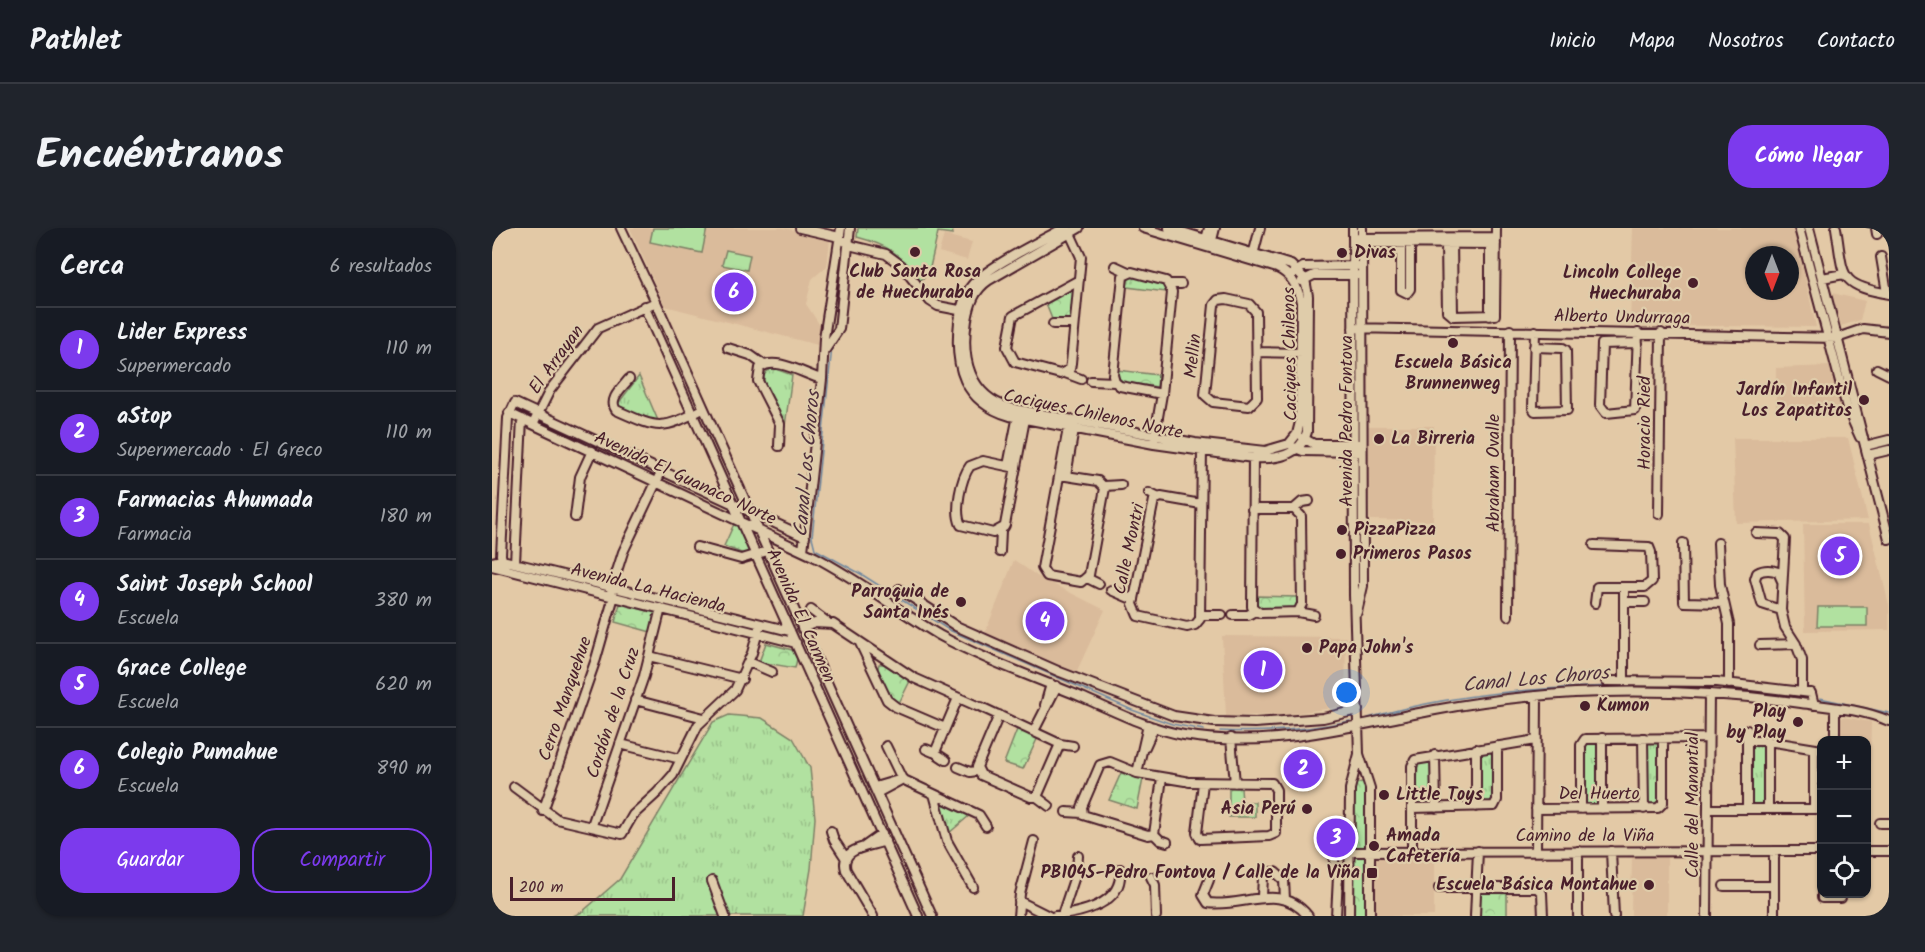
<!DOCTYPE html>
<html lang="es">
<head>
<meta charset="utf-8">
<style>
	body { margin:0; font-family:Kalam,sans-serif; background:#20242c; color:#f1f3f6 }
	.controls { position:absolute; right:18px; bottom:18px; display:grid; overflow:hidden; border-radius:12px; box-shadow:0 2px 4px #0004 }
	.controls button { width:54px; height:54px; display:grid; place-items:center; padding:0; border:0; border-bottom:2px solid #363941; background:#171b24; color:#f1f3f6; font:30px sans-serif }
	.compass { position:absolute; left:1253px; top:18px; width:54px; height:54px; border-radius:50%; background:#171b24; box-shadow:0 2px 4px #0004; rotate:180deg }
	.scale { position:absolute; left:18px; bottom:15px; width:165px; box-sizing:border-box; padding-left:6px; border:3px solid #4a1f2b; border-top:0; font-size:16px; line-height:21px; white-space:nowrap; color:#4a1f2b; -webkit-text-stroke:4px #dfccaa; paint-order:stroke }
	.you { position:absolute; left:855px; top:465px; width:21px; height:21px; margin:-15px; border:4px solid #fff; border-radius:50%; background:#1a73e8; box-shadow:0 0 0 9px #1a73e833 }
	.badge { display:grid; place-items:center; width:39px; height:39px; border-radius:50%; background:#7c3aed; color:#fff; font-size:20px; font-weight:700 }
	.pin { position:absolute; translate:-50% -50%; border:3px solid #fff; box-shadow:0 2px 6px #0006 }
	.list { margin:0; padding:0; list-style:none }
	h2 { display:flex; justify-content:space-between; align-items:center; height:78px; margin:0; padding:0 24px; font-size:26px }
	h2 small { font-size:20px; font-weight:400; color:#9ea1a6 }
	.list li { display:grid; grid-template-columns:39px 1fr auto; gap:18px; align-items:center; box-sizing:border-box; height:84px; padding:0 24px; border-top:2px solid #363941 }
	.list b { display:block; font-size:22px; white-space:nowrap }
	.list p { margin:0; font-size:20px; white-space:nowrap; color:#9ea1a6 }
	.list em { font-size:20px; font-style:normal; color:#9ea1a6 }
	.actions { display:flex; gap:12px; padding:18px 24px }
	.actions a { flex:1; padding:14px 0; border:2px solid #7c3aed; border-radius:24px; text-align:center; font-size:21px; color:#7c3aed }
	.actions .main { background:#7c3aed; color:#fff }
	.icon { flex:none; width:33px; height:33px; fill:none; stroke:currentColor; stroke-width:2; stroke-linecap:round; stroke-linejoin:round }
	.map { position:relative; flex:none; width:1397px; height:688px; overflow:hidden; border-radius:24px }
	header { display:flex; align-items:center; gap:36px; box-sizing:border-box; height:84px; padding:0 30px; background:#171b24; border-bottom:2px solid #363941 }
	header strong { font-size:28px }
	nav { display:flex; gap:33px; margin-inline-start:auto; font-size:21px }
	.intro { display:flex; align-items:center; justify-content:space-between; box-sizing:border-box; height:144px; padding:0 36px }
	h1 { margin:0; font-size:42px }
	.button { padding:15px 27px; border-radius:24px; background:#7c3aed; color:#fff; font-size:21px; font-weight:700 }
	main { display:flex; gap:36px; padding:0 36px }
	aside { flex:1; background:#171b24; border-radius:24px; box-shadow:0 2px 4px #0004 }
	.map>svg:first-child { display:block }
	.built { fill:#dabb9b; fill-rule:evenodd }
	.grass { fill:url(#grass-tufts); stroke:#7e8066; stroke-width:1.5 }
	.forest { fill:url(#forest-crowns); stroke:#7e8066; stroke-width:1.5 }
	.pitch { fill:#b1e1a0; stroke:#7e8066; stroke-width:1.5 }
	.lines { fill:none; stroke-linecap:round; stroke-linejoin:round }
	.stream { stroke:#7289a0; stroke-width:1.5 }
	.minor-casing { stroke:#4a1f2b; stroke-width:12 }
	.minor { stroke:#dfccaa; stroke-width:8 }
	.poi-dot { fill:#4a1f2b; stroke:#dfccaa; stroke-width:2 }
	.labels { text-anchor:middle; dominant-baseline:central; stroke-width:4.5; stroke-linejoin:round; paint-order:stroke }
	.poi-label { font-size:18px; font-weight:bold; fill:#4a1f2b; stroke:#dfccaa; text-anchor:start }
	.street-label { font-size:18px; fill:#4a1f2b; stroke:#dfccaa }
	.water-label { font-size:20px; font-style:italic; fill:#51313e; stroke:#dfccaa }
</style>
</head>
<body>
<header>
<strong>Pathlet</strong>
<nav><a>Inicio</a><a>Mapa</a><a>Nosotros</a><a>Contacto</a></nav>
</header>
<div class="intro"><h1>Encuéntranos</h1><a class="button">Cómo llegar</a></div>
<main>
<aside>
<h2>Cerca<small>6 resultados</small></h2>
<ul class="list">
<li><span class="badge">1</span><div><b>Lider Express</b><p>Supermercado</p></div><em>110 m</em></li>
<li><span class="badge">2</span><div><b>aStop</b><p>Supermercado · El Greco</p></div><em>110 m</em></li>
<li><span class="badge">3</span><div><b>Farmacias Ahumada</b><p>Farmacia</p></div><em>180 m</em></li>
<li><span class="badge">4</span><div><b>Saint Joseph School</b><p>Escuela</p></div><em>380 m</em></li>
<li><span class="badge">5</span><div><b>Grace College</b><p>Escuela</p></div><em>620 m</em></li>
<li><span class="badge">6</span><div><b>Colegio Pumahue</b><p>Escuela</p></div><em>890 m</em></li>
</ul>
<div class="actions"><a class="main">Guardar</a><a>Compartir</a></div>
</aside>
<div class="map">
<svg width="1397" height="688" viewBox="0 0 1397 688">
	<defs>
		<pattern id="grass-tufts" width="24" height="20" patternUnits="userSpaceOnUse" patternTransform="scale(1.5)"><rect width="24" height="20" fill="#b1e1a0"/><path d="M3 7l-1-3M5 7V3M7 7l1-3M15 17l-1-3M17 17v-4M19 17l1-3" fill="none" stroke="#9ac18a"/></pattern>
		<pattern id="forest-crowns" width="20" height="18" patternUnits="userSpaceOnUse" patternTransform="scale(1.5)"><rect width="20" height="18" fill="#b1e1a0"/><path d="M2 6a3 3 0 1 1 6 0M12 15a3 3 0 1 1 6 0" fill="none" stroke="#9ac18a"/></pattern>
	</defs>
	<rect width="100%" height="100%" fill="#e3c9a6"/>
	<filter id="ink" filterUnits="userSpaceOnUse"><feTurbulence type="fractalNoise" baseFrequency=".0167" numOctaves="2"/><feDisplacementMap in="SourceGraphic" scale="12" xChannelSelector="R" yChannelSelector="G"/><feConvolveMatrix kernelMatrix="1 2 1 2 8 2 1 2 1" color-interpolation-filters="sRGB"/></filter>
	<g filter="url(#ink)">
		<path class="built" d="M138 0H291L338 10 335 38 320 51 314 76 329 99 326 117 173 78Z
			M1141 0H1302L1324 99 1138 97ZM1262 27H1298V63H1262Z
			M452 7 480 14 475 32 447 24Z
			M1340 65 1373 73 1368 92 1349 98Z
			M1339 138 1352 182 1284 181V140Z
			M876 198H942L941 293 878 292Z
			M1241 210H1356L1376 292 1244 295Z
			M1311 296H1377L1397 377V402L1313 403Z
			M522 332 545 348 613 382 583 447 493 405Z
			M730 408 854 409 853 478 792 487 734 488Z
			M1351 489 1379 494 1378 535H1375L1374 512H1348V490Z
			M883 626H942V688H884Z
			M1140 626H1175V688H1139Z"/>
		<path class="grass" d="M637 47 674 57V64L635 59Z
			M281 140 300 147 293 198 272 156C271 147 272 144 281 140Z
			M147 148 167 195H161L125 177Z
			M242 296 247 298 257 324 254 327 232 318Z
			M237 487 270 490 301 510 318 540 323 590 319 641 311 688H81L90 684 128 651 221 494Z
			M1154 512H1168L1169 575 1166 578H1154Z
			M1096 513H1107L1108 576 1094 577 1093 516Z
			M1258 514 1274 515 1275 578H1257Z
			M1002 521 1001 576 986 577V524Z
			M926 534H940V576H924Z
			M450 573 478 587 456 606 447 575Z"/>
		<path class="forest" d="M578 62 582 64 579 93 560 91 554 76Z
			M625 142 666 147 665 159 625 153Z
			M763 368 806 369 807 378 800 383 766 382Z
			M128 376 164 385 159 404 123 394Z
			M274 415 300 422 305 431 303 440 267 434Z
			M387 436H392L418 453 407 475 397 468 385 443Z
			M526 499 547 507 531 541 512 535Z
			M629 545 651 551 645 581 617 572Z
			M875 553 876 688H861V556Z
			M737 559 749 560 750 574H763V589H737Z
			M987 662H1015V688H987Z"/>
		<path class="pitch" d="M161 0H215L210 25 158 14Z
			M366 0H460L461 6 446 4 437 44 428 53C408 26 399 18 365 9Z
			M234 22 258 27 255 42 230 37Z
			M1326 379H1375V398H1325Z"/>
		<g class="lines">
			<path class="stream" d="M340 119 320 309 323 321 369 346 457 402 640 482 680 496 712 502
				M1241 461 1294 466
				M1298 466 1307 468
				M1328 470 1397 485
				M876 490C980 459 1108 455 1217 460
				M728 503C772 505 815 502 858 493"/>
			<g class="minor-casing">
				<path id="minor" d="M129 0 164 74
					M308 0 343 8 361 18 394 26 409 37 438 73 446 78 472 83
					M572 0C549 13 497 38 481 56 472 66 469 80 467 94 462 138 471 174 518 188L662 216 761 230C783 231 808 229 815 204L816 68 813 51 799 37 677 0
					M587 0 497 52C482 62 478 76 475 92 469 130 477 168 518 180L703 215 773 223 797 216 805 206 808 194 809 74C806 59 799 46 785 40L651 0
					M861 0 862 367 867 526 878 560V688
					M1307 0 1355 180 1368 209
					M1317 0 1397 311
					M1344 0C1352 48 1345 57 1397 66
					M1384 0 1385 6
					M576 1 589 29 579 135 578 141 568 146 523 134 515 119 521 88 587 52
					M867 10 1004 9
					M714 11 717 0
					M960 12 961 88
					M867 15 1004 16
					M719 16 723 0
					M909 16V62L915 65 918 61V13
					M954 16 955 83 961 88
					M998 16V88
					M761 27 768 0
					M1389 29 1395 65
					M623 38 636 44
					M797 48 811 39 864 38
					M1330 50 1352 46
					M810 53 822 47H865
					M678 56H689
					M734 71 757 76 764 84 765 170 757 178 721 174 713 167 722 77 726 72Z
					M152 78 426 688
					M961 88 1003 87 1004 0
					M561 96H582
					M861 100 1345 110 1371 101 1397 104
					M1146 115 1110 116 1108 177 1114 185 1143 182 1146 105
					M1042 119 1071 120 1074 122 1075 182 1043 183 1041 180 1043 103
					M236 120 258 127 272 137
					M333 122 347 101 358 0
					M765 124 811 125
					M1385 141 1397 147
					M573 145 589 151
					M137 151C130 160 116 171 124 182 167 201 168 203 211 181
					M599 153 623 154 628 158 670 166
					M623 154 621 147 631 48 640 44 674 53 680 64 670 166 662 212
					M17 185 323 329C367 352 405 382 447 407 492 432 544 450 592 470 624 484 657 501 692 507 778 522 861 497 943 482 1063 459 1189 459 1309 475 1338 479 1369 481 1397 493
					M41 196 58 162 106 100 164 74 440 688
					M811 210 822 216H866
					M287 218 288 196 266 153 268 140C283 127 313 147 330 151
					M1373 218 1397 212
					M801 219 811 223 866 224
					M761 227 760 379 768 385 806 384 822 387
					M1376 227 1397 222
					M516 238 526 187
					M524 240 491 233 478 238C469 250 462 283 469 297L501 305 512 299 513 297 533 191
					M568 247 606 253 613 260 597 347 589 354 555 348 550 340 577 195
					M574 248 582 201
					M612 258 629 257
					M657 265 665 269
					M709 276 669 269 662 272 641 376 646 388 695 399 703 397 708 391 710 220
					M760 281H802L809 288 810 376 806 384
					M802 281 810 274 817 273
					M1167 286 1169 105
					M83 289 88 249 100 223
					M1264 305 1288 306 1293 311 1289 382 1293 399 1304 416 1310 432V463
					M1191 315 1192 374 1232 375
					M1226 315 1228 357 1237 396V456
					M1102 317 1157 319 1159 324 1160 353 1153 359H1105L1103 375
					M205 319 249 331 275 323
					M311 323 330 151 332 110 349 0
					M508 324 509 303
					M0 334 10 332 298 403
					M23 335 30 191
					M0 338 304 415
					M13 341 9 327 16 190 23 175 313 309
					M595 350 607 356
					M1132 359V453
					M407 361 464 398 568 444 682 488 722 494 763 495 831 490 866 482
					M119 362 131 324 170 242
					M619 362 642 372
					M1132 374H1153
					M319 382 335 394
					M1289 382 1270 376 1263 351 1265 345C1272 341 1278 341 1286 344L1290 353
					M865 384 871 358 870 0
					M709 387H730
					M741 387H756L763 383
					M1016 388 1018 102
					M310 400 323 395 341 396 422 450 485 478
					M368 415 395 472 404 479 453 500
					M1268 417 1304 416
					M157 428 250 451
					M257 434 280 444
					M1114 453 1225 454 1319 465 1322 477
					M143 472 212 490
					M553 477 559 456
					M489 479 568 516 581 518
					M1343 480V512
					M507 487 485 539 489 547 539 569H545L568 516
					M1255 502V581
					M542 503 565 458
					M739 510 743 555
					M1110 510V581
					M1151 510 1152 581
					M1255 513H1276L1330 522
					M128 516 189 531
					M394 518 410 551
					M653 519 662 499
					M434 521 441 524 444 522 466 470
					M984 521V579
					M442 524 454 532
					M943 527 944 580
					M466 539 478 544 485 543
					M645 545 656 497
					M697 554 780 555 784 562V605L777 608 708 611 705 605 711 555
					M22 559 65 591 130 606 141 587 165 565 181 547 206 497 243 462 260 425 268 396
					M383 559 410 551 442 566 455 613 481 659
					M385 565 409 552
					M442 566 487 587 494 598
					M545 569 557 578
					M920 580 1002 578 1005 572V518
					M1044 581 1166 580 1171 575V510
					M1089 581V517L1093 511 1216 510
					M1217 581H1330
					M1276 581V513
					M1322 581V521
					M51 583 104 431 122 368
					M574 584 590 585
					M1388 595H1397
					M100 597 152 448 169 380
					M339 603 342 612 353 629
					M662 606 656 607 591 587 590 579 608 537 618 534 645 545 693 553
					M662 606 670 550
					M662 606 668 612 675 614
					M373 618 390 606
					M920 623V538L923 532 1044 512
					M1044 623 1045 469
					M1119 623 1122 688
					M1282 623V688
					M1374 623H1397
					M857 624 1330 623
					M842 633 846 648 844 688
					M659 649 663 657 664 688
					M717 652 711 667 716 675C752 680 788 653 816 688
					M220 653 233 688
					M1330 657V670H1349
					M1232 658H1282
					M947 660H1045L1050 665 1051 688
					M770 668 771 649 777 644H783L792 652 793 671
					M527 673 557 688
					M570 687 585 642 586 628
					M381 688 354 642C347 619 378 619 393 613
					M526 688 528 666 542 613
					M563 688C589 685 632 676 628 641
					M857 688 858 561 867 526
					M983 688 986 623
					M1086 688V623
					M1215 688 1217 466"/>
			</g>
			<use href="#minor" class="minor"/>
		</g>
	</g>
	<g class="poi-dot">
		<circle cx="423" cy="24" r="6"/>
		<circle cx="850" cy="25" r="6"/>
		<circle cx="1201" cy="55" r="6"/>
		<circle cx="961" cy="115" r="6"/>
		<circle cx="1372" cy="172" r="6"/>
		<circle cx="887" cy="211" r="6"/>
		<circle cx="850" cy="302" r="6"/>
		<circle cx="849" cy="326" r="6"/>
		<circle cx="469" cy="374" r="6"/>
		<circle cx="815" cy="420" r="6"/>
		<circle cx="1093" cy="478" r="6"/>
		<circle cx="1306" cy="494" r="6"/>
		<circle cx="892" cy="567" r="6"/>
		<circle cx="815" cy="581" r="6"/>
		<circle cx="882" cy="618" r="6"/>
		<rect x="874" y="639" width="12" height="12" rx="3"/>
		<circle cx="1157" cy="657" r="6"/>
	</g>
	<g class="labels">
		<g class="poi-label">
			<text x="862" y="25">Divas</text>
			<text x="423" y="44" text-anchor="middle">Club Santa Rosa<tspan x="423" dy="21">de Huechuraba</tspan></text>
			<text x="1189" y="45" text-anchor="end">Lincoln College<tspan x="1189" dy="21">Huechuraba</tspan></text>
			<text x="961" y="135" text-anchor="middle">Escuela Básica<tspan x="961" dy="21">Brunnenweg</tspan></text>
			<text x="1360" y="162" text-anchor="end">Jardín Infantil<tspan x="1360" dy="21">Los Zapatitos</tspan></text>
			<text x="899" y="211">La Birreria</text>
			<text x="862" y="302">PizzaPizza</text>
			<text x="861" y="326">Primeros Pasos</text>
			<text x="457" y="364" text-anchor="end">Parroquia de<tspan x="457" dy="21">Santa Inés</tspan></text>
			<text x="827" y="420">Papa John's</text>
			<text x="1105" y="478">Kumon</text>
			<text x="1294" y="484" text-anchor="end">Play<tspan x="1294" dy="21">by Play</tspan></text>
			<text x="904" y="567">Little Toys</text>
			<text x="803" y="581" text-anchor="end">Asia Perú</text>
			<text x="894" y="608">Amada<tspan x="894" dy="21">Cafetería</tspan></text>
			<text x="868" y="645" text-anchor="end">PB1045-Pedro Fontova / Calle de la Viña</text>
			<text x="1145" y="657" text-anchor="end">Escuela Básica Montahue</text>
		</g>
		<g class="street-label">
			<text transform="translate(1130 90) rotate(1)">Alberto Undurraga</text>
			<text transform="translate(799 126) rotate(-91)">Caciques Chilenos</text>
			<text transform="translate(702 128) rotate(-84)">Mellin</text>
			<text transform="translate(65 132) rotate(-54)">El Arrayan</text>
			<text transform="translate(601 187) rotate(12)">Caciques Chilenos Norte</text>
			<text transform="translate(855 193) rotate(-90)">Avenida Pedro Fontova</text>
			<text transform="translate(1153 195) rotate(-90)">Horacio Ried</text>
			<text transform="translate(1002 245) rotate(-90)">Abraham Ovalle</text>
			<text transform="translate(193 251) rotate(25)">Avenida El Guanaco Norte</text>
			<text transform="translate(638 321) rotate(-78)">Calle Montri</text>
			<text transform="translate(156 361) rotate(14)">Avenida La Hacienda</text>
			<text transform="translate(308 388) rotate(66)">Avenida El Carmen</text>
			<text transform="translate(74 471) rotate(-71)">Cerro Manquehue</text>
			<text transform="translate(122 485) rotate(-72)">Cordón de la Cruz</text>
			<text x="1107" y="566">Del Huerto</text>
			<text transform="translate(1201 577) rotate(-90)">Calle del Manantial</text>
			<text x="1093" y="608">Camino de la Viña</text>
		</g>
		<g class="water-label">
			<text transform="translate(316 236) rotate(-85)">Canal Los Choros</text>
			<text transform="translate(1044 452) rotate(-5)">Canal Los Choros</text>
		</g>
	</g>
</svg>
<div class="controls">
<button>+</button>
<button>−</button>
<button><svg class="icon" aria-label="locate" viewBox="0 0 24 24"><circle cx="12" cy="12" r="6"/><path d="M12 2v4M12 18v4M2 12h4M18 12h4"/></svg></button>
</div>
<svg class="compass" viewBox="-18 -18 36 36"><path d="M0-13l5 13h-10z" fill="#e53935"/><path d="M0 13l5-13h-10z" fill="#9ea1a6"/></svg>
<div class="scale">200 m</div>
<div class="you"></div>
<div class="pin badge" style="left:771px;top:442px">1</div>
<div class="pin badge" style="left:811px;top:541px">2</div>
<div class="pin badge" style="left:844px;top:610px">3</div>
<div class="pin badge" style="left:553px;top:393px">4</div>
<div class="pin badge" style="left:1348px;top:328px">5</div>
<div class="pin badge" style="left:242px;top:64px">6</div>
</div>
</main>
</body>
</html>
